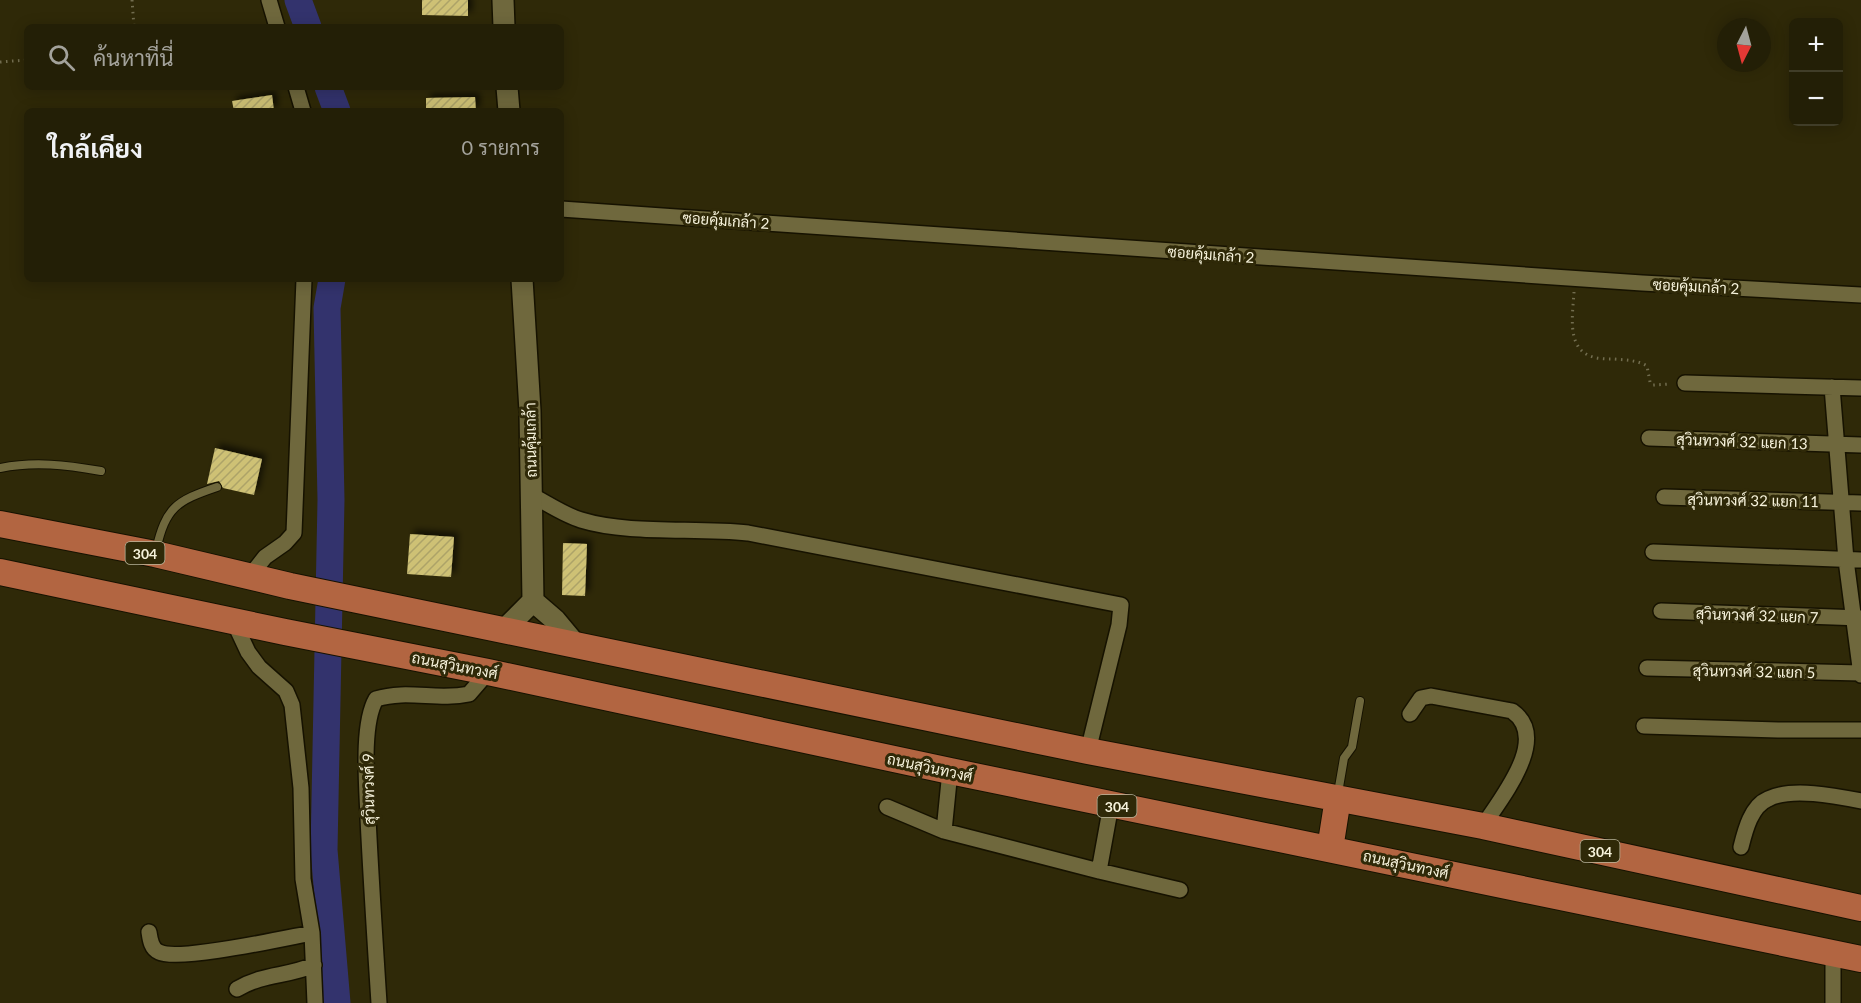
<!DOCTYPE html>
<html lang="th">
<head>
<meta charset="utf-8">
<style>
	body { margin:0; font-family:Lato,Sarabun,sans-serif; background:#2f2c14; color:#f1f3f6 }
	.controls { position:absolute; right:18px; top:18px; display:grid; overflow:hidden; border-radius:9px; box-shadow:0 3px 15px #0003 }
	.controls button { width:54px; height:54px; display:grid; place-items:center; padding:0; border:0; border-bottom:2px solid #403d28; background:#231f06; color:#f1f3f6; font:30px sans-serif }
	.compass { position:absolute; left:1717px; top:18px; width:54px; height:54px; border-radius:50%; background:#231f06; box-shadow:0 3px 15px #0003; rotate:186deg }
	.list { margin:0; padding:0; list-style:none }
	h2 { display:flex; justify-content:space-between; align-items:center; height:78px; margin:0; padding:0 24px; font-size:26px }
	h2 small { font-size:20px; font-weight:400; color:#a3a29b }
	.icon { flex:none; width:33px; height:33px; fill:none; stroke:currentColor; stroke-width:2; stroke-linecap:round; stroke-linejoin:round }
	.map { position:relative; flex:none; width:1861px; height:1003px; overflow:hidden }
	.search { position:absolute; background:#231f06; box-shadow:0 3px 15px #0003; left:24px; top:24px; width:540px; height:66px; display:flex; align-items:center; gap:15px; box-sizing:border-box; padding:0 21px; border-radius:9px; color:#a3a29b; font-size:22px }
	.panel { position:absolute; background:#231f06; box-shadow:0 3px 15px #0003; left:24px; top:108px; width:540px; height:174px; border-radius:9px }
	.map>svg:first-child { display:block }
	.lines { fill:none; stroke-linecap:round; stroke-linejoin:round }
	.river { stroke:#33336d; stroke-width:27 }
	.building { fill:url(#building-hatch); filter:url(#shadow) }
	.service-casing { stroke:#161200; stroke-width:10 }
	.minor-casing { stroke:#161200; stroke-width:18 }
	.secondary-casing { stroke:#161200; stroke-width:24 }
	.trunk-casing { stroke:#161200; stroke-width:28 }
	.path { stroke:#726d4f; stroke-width:3; stroke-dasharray:1.5 4.5; stroke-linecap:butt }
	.service { stroke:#6f683d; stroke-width:8 }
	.minor { stroke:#6f683d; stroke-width:15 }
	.secondary { stroke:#6f683d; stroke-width:21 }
	.trunk { stroke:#b26541; stroke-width:26 }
	.labels { text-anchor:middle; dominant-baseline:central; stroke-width:6; stroke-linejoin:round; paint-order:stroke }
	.shield { fill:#2f2908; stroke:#bab69c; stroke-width:1.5 }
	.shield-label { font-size:14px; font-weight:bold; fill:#f6f2db }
	.street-label { font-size:15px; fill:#f6f2db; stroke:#2f2908 }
</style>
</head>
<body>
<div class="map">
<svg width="1861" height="1003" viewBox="0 0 1861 1003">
	<defs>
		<pattern id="building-hatch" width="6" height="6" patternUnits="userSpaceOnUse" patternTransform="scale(1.5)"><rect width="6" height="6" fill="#cec175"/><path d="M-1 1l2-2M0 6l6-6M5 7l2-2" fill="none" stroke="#ada368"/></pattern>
		<filter id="shadow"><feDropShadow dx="4.5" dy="-4.5" stdDeviation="3" flood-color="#0009"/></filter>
	</defs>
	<rect width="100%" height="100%" fill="#2f2908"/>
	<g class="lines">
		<path class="river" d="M298 0 308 27
			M328 87 337 111
			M332 279 327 308 331 500 324 850 337 1003"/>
	</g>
	<path class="building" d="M422 0H468V16L422 15Z
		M272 95 274 111H234L232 101Z
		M475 97 476 111H426V98Z
		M215 448 262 459 254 495 223 488 219 481 207 484Z
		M410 534 454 537 451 577 407 574Z
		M563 543 587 544 585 596 562 595Z"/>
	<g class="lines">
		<g class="service-casing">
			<path id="service" d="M0 468C35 461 66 465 101 471
				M156 550C166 507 176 501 217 487
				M1338 793 1344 758 1352 747 1360 701"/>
		</g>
		<g class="minor-casing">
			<path id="minor" d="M269 0 277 27
				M296 87 303 111
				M561 209 1642 283 1861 295
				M1685 383 1861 388
				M1832 387 1846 560 1861 675
				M1649 438 1861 445
				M531 495C547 503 564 515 581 520 630 535 696 527 748 533L1121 605 1119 625 1088 751
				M1664 497 1861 503
				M1653 552 1861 560
				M250 576 265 557 285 543 294 533 304 279
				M1661 611 1861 618
				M233 620 248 652 259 667 286 691 292 705 301 788 303 879 312 933 315 1003
				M1647 668 1861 673
				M1410 714 1421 698 1431 696 1512 711C1551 738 1501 798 1483 826
				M1644 726 1778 730H1861
				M887 807 944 831 1099 871 1180 890
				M944 831 950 771
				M1741 847C1745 831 1751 806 1768 799 1791 787 1836 796 1861 801
				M1099 871 1111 805
				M149 932C150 939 151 949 159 952 178 962 285 938 312 933
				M237 989C264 973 286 977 314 965
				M379 1003C375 941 371 880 368 818 367 787 361 725 376 699 407 689 438 701 469 694L488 672
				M1833 1003V953"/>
		</g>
		<g class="secondary-casing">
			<path id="secondary" d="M503 0 504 27
				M507 87 509 111
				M533 601 555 620 575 644
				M505 629 533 601 530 411 522 279"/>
		</g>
		<g class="trunk-casing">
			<path id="trunk" d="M0 524 155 554 290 586 1088 751 1483 826 1861 908
				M0 572 285 632 488 672 950 771 1861 959
				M1330 849 1338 798"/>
		</g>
		<path class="path" d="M132 0 134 27
			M0 62 27 60
			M1574 292C1573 311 1567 343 1586 354 1594 359 1605 359 1614 359 1626 360 1637 360 1647 366L1650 382 1653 385 1670 384"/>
		<use href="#service" class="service"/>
		<use href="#minor" class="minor"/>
		<use href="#secondary" class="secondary"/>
		<use href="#trunk" class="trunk"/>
	</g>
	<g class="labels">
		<g class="shield">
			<rect x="125.5" y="542" width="39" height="22" rx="4.5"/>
			<rect x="1097.5" y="795" width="39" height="22" rx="4.5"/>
			<rect x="1580.5" y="840" width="39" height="22" rx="4.5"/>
		</g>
		<g class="shield-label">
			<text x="145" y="553">304</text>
			<text x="1117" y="806">304</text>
			<text x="1600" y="851">304</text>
		</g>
		<g class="street-label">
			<text transform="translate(726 220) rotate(4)">ซอยคุ้มเกล้า 2</text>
			<text transform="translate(1211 254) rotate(4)">ซอยคุ้มเกล้า 2</text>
			<text transform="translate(1696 286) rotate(3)">ซอยคุ้มเกล้า 2</text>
			<text transform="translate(530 440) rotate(-91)">ถนนคุ้มเกล้า</text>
			<text transform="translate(1742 441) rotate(2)">สุวินทวงศ์ 32 แยก 13</text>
			<text transform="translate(1753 500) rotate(1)">สุวินทวงศ์ 32 แยก 11</text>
			<text transform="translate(1757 615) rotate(2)">สุวินทวงศ์ 32 แยก 7</text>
			<text transform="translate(455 665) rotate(11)">ถนนสุวินทวงศ์</text>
			<text transform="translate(1754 671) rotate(1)">สุวินทวงศ์ 32 แยก 5</text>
			<text transform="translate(930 767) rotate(12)">ถนนสุวินทวงศ์</text>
			<text transform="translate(368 789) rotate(-91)">สุวินทวงศ์ 9</text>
			<text transform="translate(1406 864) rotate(12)">ถนนสุวินทวงศ์</text>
		</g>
	</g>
</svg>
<div class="controls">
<button>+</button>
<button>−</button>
</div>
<svg class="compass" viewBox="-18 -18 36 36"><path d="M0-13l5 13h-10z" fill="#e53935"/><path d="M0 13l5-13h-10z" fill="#a3a29b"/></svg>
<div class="search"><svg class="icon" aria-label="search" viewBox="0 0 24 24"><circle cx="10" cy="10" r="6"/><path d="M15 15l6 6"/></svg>ค้นหาที่นี่</div>
<section class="panel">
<h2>ใกล้เคียง<small>0 รายการ</small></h2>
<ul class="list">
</ul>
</section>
</div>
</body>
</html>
